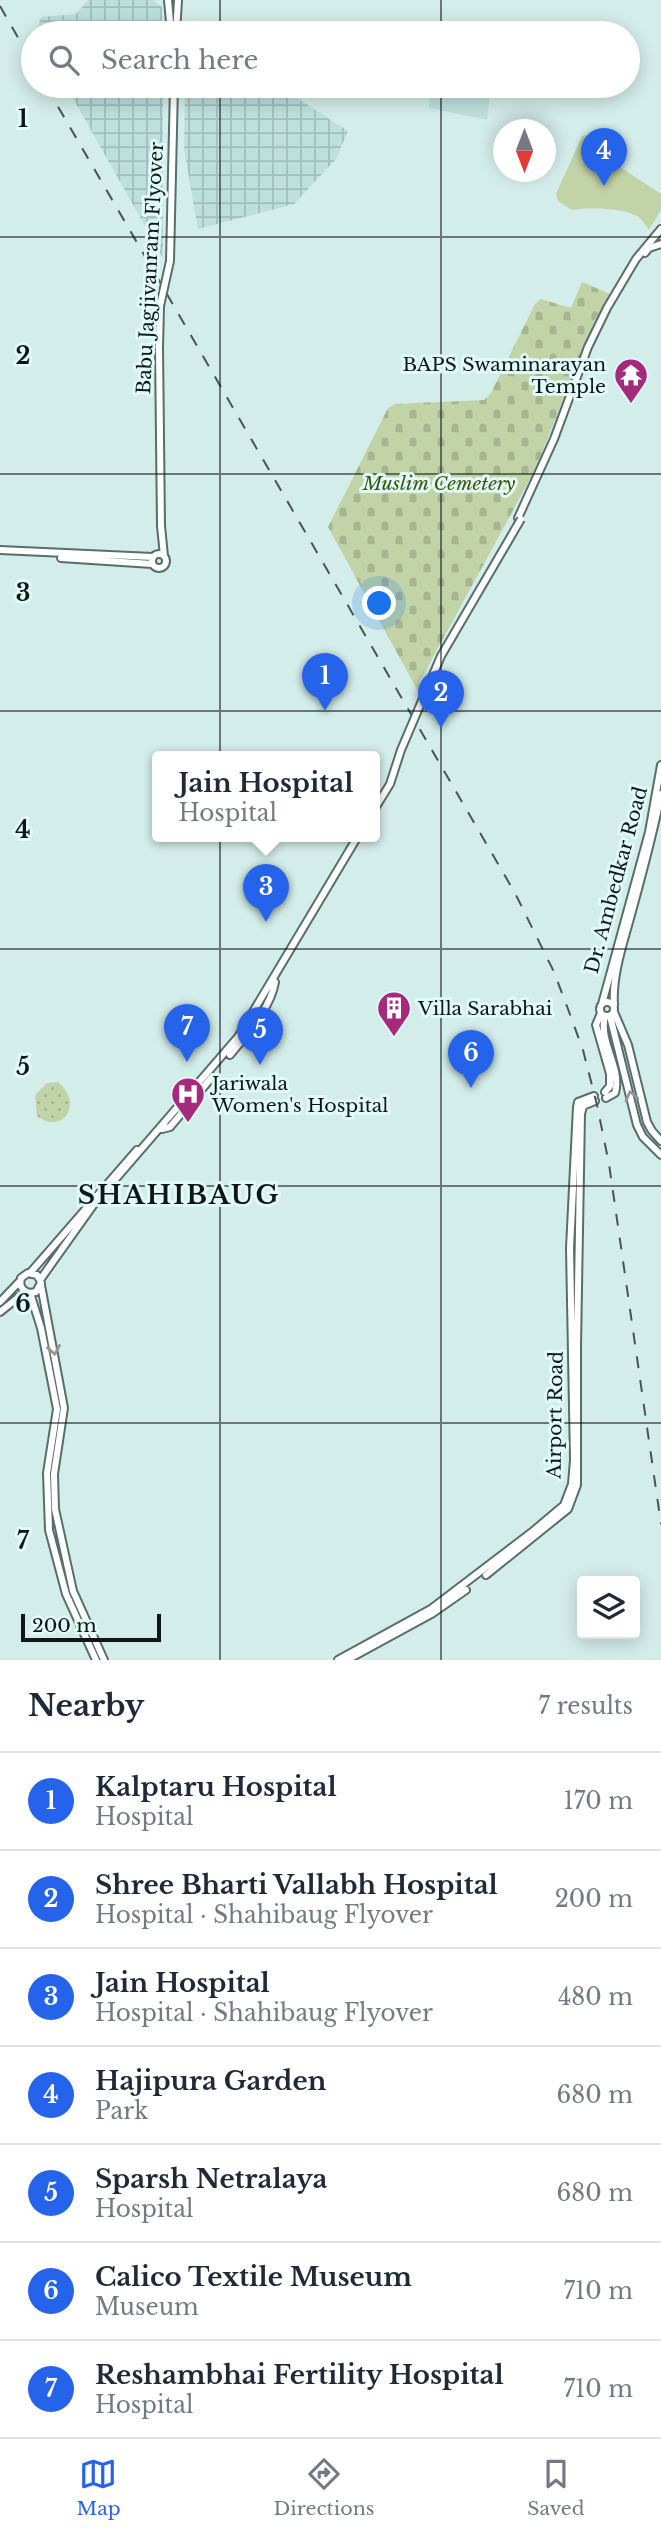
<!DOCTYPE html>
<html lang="en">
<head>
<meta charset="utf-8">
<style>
	body { margin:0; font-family:"Libre Baskerville",serif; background:#f6f6f7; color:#1f2937 }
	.controls { position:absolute; right:21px; bottom:21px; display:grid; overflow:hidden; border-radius:7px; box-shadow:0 4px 18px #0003 }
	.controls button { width:63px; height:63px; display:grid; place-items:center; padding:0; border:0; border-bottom:2px solid #e0e1e3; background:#fff; color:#1f2937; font:35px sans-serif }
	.compass { position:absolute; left:493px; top:119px; width:63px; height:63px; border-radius:50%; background:#fff; box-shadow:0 4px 18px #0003; rotate:180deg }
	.scale { position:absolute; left:21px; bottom:18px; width:140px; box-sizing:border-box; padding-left:7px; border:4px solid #0e1716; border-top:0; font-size:19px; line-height:24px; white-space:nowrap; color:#0e1716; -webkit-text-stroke:5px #e0fbf7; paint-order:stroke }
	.you { position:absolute; left:380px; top:604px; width:24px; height:24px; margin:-18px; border:5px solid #fff; border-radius:50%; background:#1a73e8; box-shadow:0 0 0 10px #1a73e833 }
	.badge { display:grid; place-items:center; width:46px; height:46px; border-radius:50%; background:#2563eb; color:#fff; font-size:23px; font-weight:700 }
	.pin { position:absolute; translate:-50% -58px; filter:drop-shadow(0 2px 4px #0008) }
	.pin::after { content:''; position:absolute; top:37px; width:24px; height:21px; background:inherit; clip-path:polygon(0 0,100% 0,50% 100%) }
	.popup { position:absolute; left:152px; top:751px; width:228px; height:91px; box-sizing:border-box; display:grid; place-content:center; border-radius:7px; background:#fff; filter:drop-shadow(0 2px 5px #0005); font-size:23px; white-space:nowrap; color:#747a83 }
	.popup b { font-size:26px; color:#1f2937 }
	.popup::after { content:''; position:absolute; left:50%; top:100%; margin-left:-14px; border:14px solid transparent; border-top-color:#fff }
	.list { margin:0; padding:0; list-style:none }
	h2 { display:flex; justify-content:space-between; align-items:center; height:91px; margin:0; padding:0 28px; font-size:30px }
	h2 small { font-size:23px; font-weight:400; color:#747a83 }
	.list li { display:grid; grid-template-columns:46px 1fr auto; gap:21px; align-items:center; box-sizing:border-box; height:98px; padding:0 28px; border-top:2px solid #e0e1e3 }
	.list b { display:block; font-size:26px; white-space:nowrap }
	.list p { margin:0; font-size:23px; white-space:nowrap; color:#747a83 }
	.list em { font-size:23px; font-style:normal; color:#747a83 }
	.icon { flex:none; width:38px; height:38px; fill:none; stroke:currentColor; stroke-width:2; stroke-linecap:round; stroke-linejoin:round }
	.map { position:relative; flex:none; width:661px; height:1660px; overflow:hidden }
	.search { position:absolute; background:#fff; box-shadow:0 4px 18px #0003; left:21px; right:21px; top:21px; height:77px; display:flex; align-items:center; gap:18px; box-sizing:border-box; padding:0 24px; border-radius:38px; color:#747a83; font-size:26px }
	.sheet { height:777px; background:#fff }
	nav { display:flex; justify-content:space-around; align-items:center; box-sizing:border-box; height:98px; border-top:2px solid #e0e1e3; background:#fff; font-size:19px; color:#747a83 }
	nav a { display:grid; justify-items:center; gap:4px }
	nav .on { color:#2563eb }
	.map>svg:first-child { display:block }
	.built { fill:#bde0dc }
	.industrial { fill:url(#industrial-grid) }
	.cemetery { fill:url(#cemetery-stones) }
	.park { fill:url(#park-dots) }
	.garden { fill:#c2d4a7 }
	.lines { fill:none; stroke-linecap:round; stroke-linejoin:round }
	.major-casing { stroke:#576e6c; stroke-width:10 }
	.major { stroke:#fff; stroke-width:6 }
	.rail { stroke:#475553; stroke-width:2; stroke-dasharray:12 12; stroke-linecap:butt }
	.major-bridge-casing { stroke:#576e6c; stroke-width:10; stroke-linecap:butt }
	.major-bridge { stroke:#fff; stroke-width:6 }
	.oneway { stroke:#939796 }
	.grid { fill:none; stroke:#0e1716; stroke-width:2; stroke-opacity:0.55 }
	.labels { text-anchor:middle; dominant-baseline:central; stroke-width:6; stroke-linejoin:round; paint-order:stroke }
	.street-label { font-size:19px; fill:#0e1716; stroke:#e0fbf7 }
	.poi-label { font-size:19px; fill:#0e1716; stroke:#e0fbf7; text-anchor:start }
	.park-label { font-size:19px; font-style:italic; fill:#3e540e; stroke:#e0fbf7 }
	.district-label { font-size:26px; font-weight:bold; letter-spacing:2px; fill:#0e1716; stroke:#e0fbf7 }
	.grid-label { font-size:23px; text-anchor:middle; font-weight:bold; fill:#0e1716; stroke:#e0fbf7; stroke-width:6; stroke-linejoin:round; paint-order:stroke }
</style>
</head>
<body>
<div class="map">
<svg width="661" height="1660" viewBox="0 0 661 1660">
	<defs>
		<pattern id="industrial-grid" width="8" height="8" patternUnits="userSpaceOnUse" patternTransform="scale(1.75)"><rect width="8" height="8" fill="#bde0dc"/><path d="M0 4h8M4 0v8" fill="none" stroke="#a1bfbc"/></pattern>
		<pattern id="cemetery-stones" width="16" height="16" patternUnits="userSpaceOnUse" patternTransform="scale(1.75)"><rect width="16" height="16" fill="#c2d4a7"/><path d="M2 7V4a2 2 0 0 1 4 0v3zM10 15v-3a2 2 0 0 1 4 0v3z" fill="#a6b58f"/></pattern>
		<pattern id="park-dots" width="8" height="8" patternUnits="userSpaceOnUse" patternTransform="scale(1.75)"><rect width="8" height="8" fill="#c2d4a7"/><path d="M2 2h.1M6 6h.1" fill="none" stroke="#a6b58f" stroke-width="1.8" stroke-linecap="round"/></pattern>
	</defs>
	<rect width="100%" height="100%" fill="#d3edea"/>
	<path class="built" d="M431 86H491L487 120 429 108Z"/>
	<path class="industrial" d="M88 0H153L162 7V33H36L41 17 76 14Z
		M66 86H163V258Z
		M185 86H278L348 131 336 159 294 204 198 229 184 149Z"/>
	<path class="cemetery" d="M582 282 610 294 594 322 535 470 419 683V693L328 527 388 408 395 404 484 400 491 393 535 304 541 299 571 308Z"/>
	<path class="park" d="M58 1082C85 1104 61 1136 37 1116L35 1095 47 1083Z"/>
	<path class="garden" d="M586 135 608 159 661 194V210L649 230C646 226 642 219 637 216 623 208 588 207 572 210L558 201 556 194 582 136Z"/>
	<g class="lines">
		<g class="major-casing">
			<path id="major" d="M168 0 171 33
				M176 33 178 0
				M645 253 649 248 661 244
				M518 518 554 439 588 347 607 308 636 259 661 229
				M161 526 164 556
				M0 550 153 557
				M152 561a7 7 0 1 1 14 0a7 7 0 1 1-14 0Z
				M61 558 152 564
				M600 1009a7 7 0 1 1 14 0a7 7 0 1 1-14 0Z
				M602 1004 649 832 661 765
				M614 1005C612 976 623 944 631 915 642 875 653 835 661 794
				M614 1012 628 1045 647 1122 652 1131 661 1141
				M601 1013 596 1025 610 1074V1086L605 1092
				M605 1016C598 1042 622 1067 615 1093L606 1098
				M610 1016 637 1125 643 1137 661 1155
				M230 1055C246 1035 271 1008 275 982
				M162 1129 170 1127 212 1077
				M30 1273 137 1150
				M40 1280 94 1204 238 1037 358 836
				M41 1283 36 1292 30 1293C22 1291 19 1286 21 1278L28 1273 37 1275 40 1280 64 1408 54 1474 55 1509 73 1591 104 1660
				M30 1293 41 1328 57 1409 47 1473 49 1530 66 1594 96 1660
				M0 1302 20 1281
				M0 1312 25 1292
				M486 1575 568 1509 577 1485V1346L581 1114 583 1106 595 1101
				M338 1660 431 1609 532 1532 564 1505 572 1484 574 1460 570 1248 577 1107 578 1102 594 1096
				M347 1660 433 1613 466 1590"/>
		</g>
		<use href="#major" class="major"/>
		<path class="rail" d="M0 6 33 64
			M46 86 515 893 554 972 568 1009 583 1050 597 1105 609 1164 661 1524"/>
		<g class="major-bridge-casing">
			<path id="major-bridge" d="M161 526 159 348 160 306 170 261 174 86
				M374 810 390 784 401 750 441 656 521 519"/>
		</g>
		<use href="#major-bridge" class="major-bridge"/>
	</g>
	<defs><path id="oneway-chevron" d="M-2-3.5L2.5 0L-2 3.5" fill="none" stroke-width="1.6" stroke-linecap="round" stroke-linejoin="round" transform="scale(1.75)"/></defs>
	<g class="oneway">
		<use href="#oneway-chevron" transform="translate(631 1096) rotate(-103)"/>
		<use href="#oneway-chevron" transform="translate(54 1350) rotate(80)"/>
	</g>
	<path class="grid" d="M220 0V33M441 0V33M220 86V1660M441 86V1660M0 237H661M0 474H661M0 711H661M0 949H661M0 1186H661M0 1423H661"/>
	<defs>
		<g id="temple-pin" transform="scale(1.75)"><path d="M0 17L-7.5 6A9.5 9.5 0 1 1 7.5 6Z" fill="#a5297d" stroke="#e0fbf7"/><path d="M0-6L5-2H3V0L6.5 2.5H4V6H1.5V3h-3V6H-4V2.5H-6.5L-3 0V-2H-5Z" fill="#fff"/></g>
		<g id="building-pin" transform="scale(1.75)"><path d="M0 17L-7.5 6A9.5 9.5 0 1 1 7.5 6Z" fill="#a5297d" stroke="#e0fbf7"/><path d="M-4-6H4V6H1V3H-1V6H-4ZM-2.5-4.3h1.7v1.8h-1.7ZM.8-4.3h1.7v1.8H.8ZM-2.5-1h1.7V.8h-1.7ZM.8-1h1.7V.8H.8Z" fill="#fff"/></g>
		<g id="hospital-pin" transform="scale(1.75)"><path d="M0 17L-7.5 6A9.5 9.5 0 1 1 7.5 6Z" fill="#a5297d" stroke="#e0fbf7"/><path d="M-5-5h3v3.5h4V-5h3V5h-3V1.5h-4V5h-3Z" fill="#fff"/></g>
	</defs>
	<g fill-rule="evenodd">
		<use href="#temple-pin" x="631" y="375"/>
		<use href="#building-pin" x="394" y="1008"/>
		<use href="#hospital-pin" x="188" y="1094"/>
	</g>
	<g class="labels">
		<g class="street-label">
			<text transform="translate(150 268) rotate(-87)">Babu Jagjivanram Flyover</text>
			<text transform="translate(616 880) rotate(-75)">Dr. Ambedkar Road</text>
			<text transform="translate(555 1415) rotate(-89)">Airport Road</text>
		</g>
		<g class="poi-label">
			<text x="606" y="364" text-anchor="end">BAPS Swaminarayan<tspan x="606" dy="22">Temple</tspan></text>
			<text x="418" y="1008">Villa Sarabhai</text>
			<text x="212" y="1083">Jariwala<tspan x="212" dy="22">Women's Hospital</tspan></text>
		</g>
		<g class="park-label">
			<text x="439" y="483">Muslim Cemetery</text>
		</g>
		<g class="district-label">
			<text x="179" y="1195">SHAHIBAUG</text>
		</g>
	</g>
	<g class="grid-label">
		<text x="23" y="127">1</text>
		<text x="23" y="364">2</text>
		<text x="23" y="601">3</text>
		<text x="23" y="838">4</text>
		<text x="23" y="1075">5</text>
		<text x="23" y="1312">6</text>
		<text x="23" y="1549">7</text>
	</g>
</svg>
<div class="controls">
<button><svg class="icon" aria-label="layers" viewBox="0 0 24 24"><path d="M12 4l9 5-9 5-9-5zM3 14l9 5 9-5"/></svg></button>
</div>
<svg class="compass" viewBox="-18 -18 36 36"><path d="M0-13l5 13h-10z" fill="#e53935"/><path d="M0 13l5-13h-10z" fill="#747a83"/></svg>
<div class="scale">200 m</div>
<div class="you"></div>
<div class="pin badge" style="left:325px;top:711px">1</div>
<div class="pin badge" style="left:441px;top:728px">2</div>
<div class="pin badge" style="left:266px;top:922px">3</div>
<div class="popup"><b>Jain Hospital</b>Hospital</div>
<div class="pin badge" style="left:604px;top:186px">4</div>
<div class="pin badge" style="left:260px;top:1065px">5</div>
<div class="pin badge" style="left:471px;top:1088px">6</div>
<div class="pin badge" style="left:187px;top:1062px">7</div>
<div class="search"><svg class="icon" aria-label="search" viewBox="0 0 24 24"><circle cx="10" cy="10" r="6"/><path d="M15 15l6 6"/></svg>Search here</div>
</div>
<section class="sheet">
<h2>Nearby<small>7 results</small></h2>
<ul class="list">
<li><span class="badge">1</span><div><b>Kalptaru Hospital</b><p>Hospital</p></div><em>170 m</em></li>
<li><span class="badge">2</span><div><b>Shree Bharti Vallabh Hospital</b><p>Hospital · Shahibaug Flyover</p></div><em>200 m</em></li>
<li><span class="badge">3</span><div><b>Jain Hospital</b><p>Hospital · Shahibaug Flyover</p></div><em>480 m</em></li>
<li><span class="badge">4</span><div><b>Hajipura Garden</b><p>Park</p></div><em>680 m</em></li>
<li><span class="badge">5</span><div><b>Sparsh Netralaya</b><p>Hospital</p></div><em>680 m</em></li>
<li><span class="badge">6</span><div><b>Calico Textile Museum</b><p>Museum</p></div><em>710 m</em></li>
<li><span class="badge">7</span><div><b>Reshambhai Fertility Hospital</b><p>Hospital</p></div><em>710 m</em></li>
</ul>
</section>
<nav>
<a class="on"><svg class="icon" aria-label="map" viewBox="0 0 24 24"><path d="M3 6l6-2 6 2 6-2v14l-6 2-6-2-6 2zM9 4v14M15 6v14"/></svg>Map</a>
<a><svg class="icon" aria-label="directions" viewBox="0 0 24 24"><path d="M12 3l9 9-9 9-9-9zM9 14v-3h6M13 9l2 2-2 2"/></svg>Directions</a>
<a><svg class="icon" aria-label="saved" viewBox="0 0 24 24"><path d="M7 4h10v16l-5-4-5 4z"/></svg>Saved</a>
</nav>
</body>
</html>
